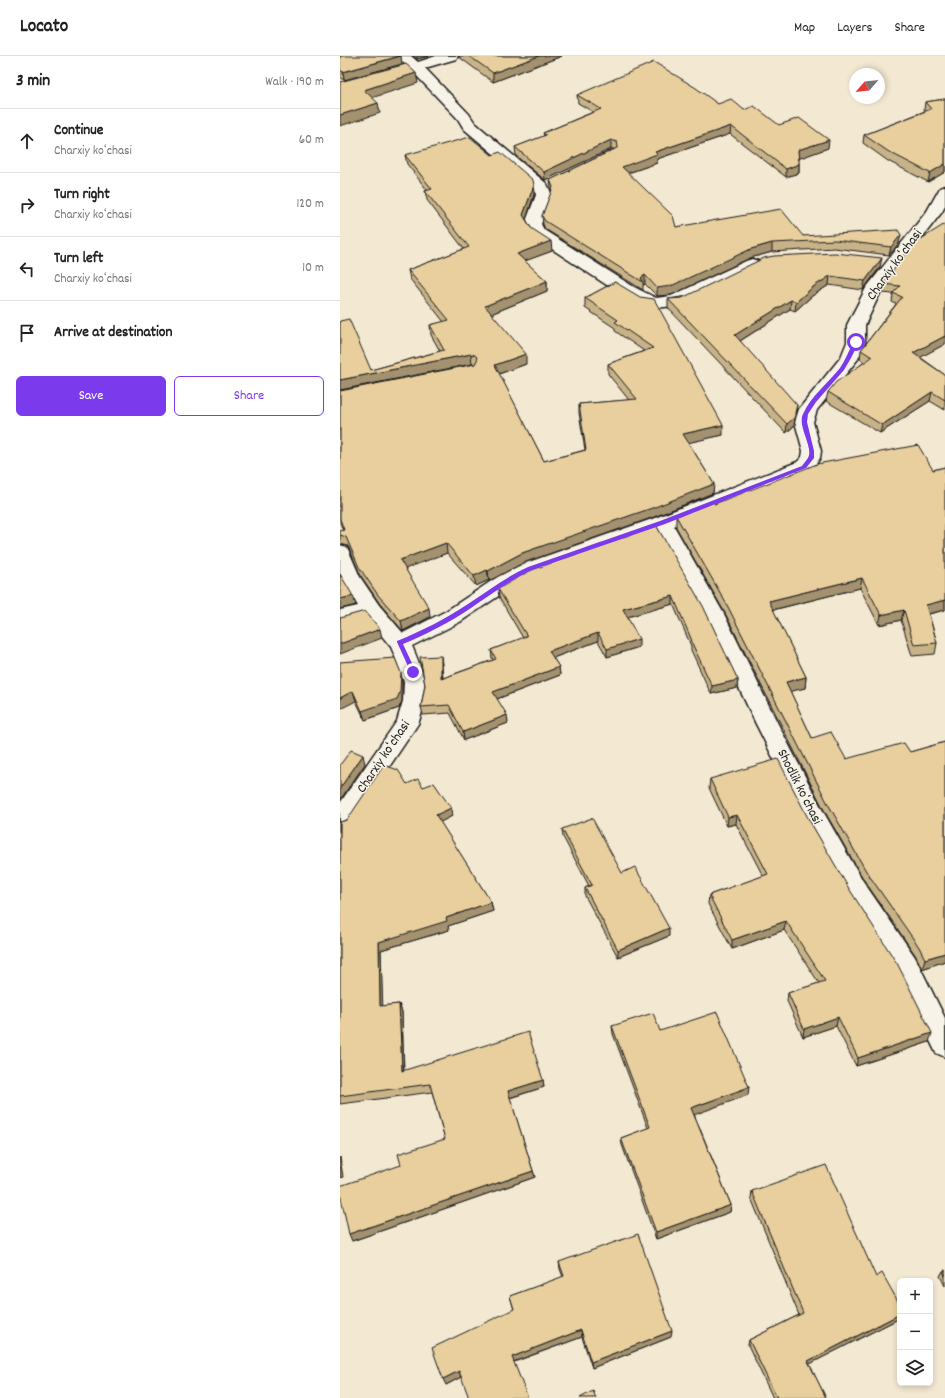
<!DOCTYPE html>
<html lang="en">
<head>
<meta charset="utf-8">
<style>
	body { margin:0; font-family:Dekko,sans-serif; background:#f6f6f6; color:#222 }
	.controls { position:absolute; right:12px; bottom:12px; display:grid; overflow:hidden; border-radius:6px; box-shadow:0 2px 6px #0003 }
	.controls button { width:36px; height:36px; display:grid; place-items:center; padding:0; border:0; border-bottom:1px solid #e0e0e0; background:#fff; color:#222; font:20px sans-serif }
	.compass { position:absolute; left:509px; top:12px; width:36px; height:36px; border-radius:50%; background:#fff; box-shadow:0 2px 6px #0003; rotate:242deg }
	.stop { position:absolute; width:12px; height:12px; margin:-9px; border:3px solid #7c3aed; border-radius:50%; background:#fff }
	.stop.end { background:#7c3aed; border-color:#fff; box-shadow:0 1px 4px #0008 }
	.list { margin:0; padding:0; list-style:none }
	h2 { display:flex; justify-content:space-between; align-items:center; height:52px; margin:0; padding:0 16px; font-size:17px }
	h2 small { font-size:13px; font-weight:400; color:#767676 }
	.list li { display:grid; grid-template-columns:26px 1fr auto; gap:12px; align-items:center; box-sizing:border-box; height:64px; padding:0 16px; border-top:1px solid #e0e0e0 }
	.list b { display:block; font-size:15px; white-space:nowrap }
	.list p { margin:0; font-size:13px; white-space:nowrap; color:#767676 }
	.list em { font-size:13px; font-style:normal; color:#767676 }
	.actions { display:flex; gap:8px; padding:12px 16px }
	.actions a { flex:1; padding:9px 0; border:1px solid #7c3aed; border-radius:6px; text-align:center; font-size:14px; color:#7c3aed }
	.actions .main { background:#7c3aed; color:#fff }
	.icon { flex:none; width:22px; height:22px; fill:none; stroke:currentColor; stroke-width:2; stroke-linecap:round; stroke-linejoin:round }
	.map { position:relative; flex:none; width:605px; height:1342px; overflow:hidden }
	header { display:flex; align-items:center; gap:24px; box-sizing:border-box; height:56px; padding:0 20px; background:#fff; border-bottom:1px solid #e0e0e0 }
	header strong { font-size:19px }
	nav { display:flex; gap:22px; margin-inline-start:auto; font-size:14px }
	main { display:flex }
	aside { flex:1; background:#fff }
	.map>svg:first-child { display:block }
	.lines { fill:none; stroke-linecap:round; stroke-linejoin:round }
	.street-casing { stroke:#1c1c1c; stroke-width:3 }
	.street { fill:#f7f3e8; fill-rule:evenodd }
	.wall { fill:#c8b288; stroke:#1c1c1c }
	.shaded-wall { fill:#a3916f; stroke:#1c1c1c }
	.building { fill:#e9cf9e; stroke:#1c1c1c }
	.route { fill:#7c3aed }
	.labels { text-anchor:middle; dominant-baseline:central; stroke-width:3; stroke-linejoin:round; paint-order:stroke }
	.street-label { font-size:14px; fill:#1c1c1c; stroke:#f7f3e8 }
</style>
</head>
<body>
<header>
<strong>Locato</strong>
<nav><a>Map</a><a>Layers</a><a>Share</a></nav>
</header>
<main>
<aside>
<h2>3 min<small>Walk · 190 m</small></h2>
<ul class="list">
<li><svg class="icon" aria-label="ahead" viewBox="0 0 24 24"><path d="M12 20V5M6 11l6-6 6 6"/></svg><div><b>Continue</b><p>Charxiy koʻchasi</p></div><em>60 m</em></li>
<li><svg class="icon" aria-label="right" viewBox="0 0 24 24"><path d="M7 20v-9h11M14 6l5 5-5 5"/></svg><div><b>Turn right</b><p>Charxiy koʻchasi</p></div><em>120 m</em></li>
<li><svg class="icon" aria-label="left" viewBox="0 0 24 24"><path d="M17 20v-9H6M10 6l-5 5 5 5"/></svg><div><b>Turn left</b><p>Charxiy koʻchasi</p></div><em>10 m</em></li>
<li><svg class="icon" aria-label="arrive" viewBox="0 0 24 24"><path d="M6 21V4h12l-3 4 3 4H6"/></svg><div><b>Arrive at destination</b></div></li>
</ul>
<div class="actions"><a class="main">Save</a><a>Share</a></div>
</aside>
<div class="map">
<svg width="605" height="1342" viewBox="0 0 605 1342">
	<rect width="100%" height="100%" fill="#f3e8d2"/>
	<filter id="ink" filterUnits="userSpaceOnUse"><feTurbulence type="fractalNoise" baseFrequency=".025" numOctaves="2"/><feDisplacementMap in="SourceGraphic" scale="8" xChannelSelector="R" yChannelSelector="G"/><feConvolveMatrix kernelMatrix="1 2 1 2 8 2 1 2 1" color-interpolation-filters="sRGB"/></filter>
	<g filter="url(#ink)">
		<g class="lines">
			<g class="street-casing">
				<path id="street" d="M56 0H71L78 6 96 0H118L116 3 85 12 129 58 135 67 207 128 212 139 201 168 204 174 294 231 316 242 331 240 406 205 412 203 418 205 420 208 418 211 341 249 316 252 301 249 282 239 192 180 185 168 196 139 195 133 124 73 118 63 73 16 65 18 60 17 58 14 60 11 66 9Z
					M605 130V150L602 156 542 233 525 269V286L518 303 477 354 473 366 481 395 480 402 471 416 334 470 384 558 438 668 484 757 523 825 575 901 605 962V1001L596 997 557 917 507 839 468 771 416 668 364 558 317 476 189 522 166 535 120 566 72 590C85 620 90 637 78 668L8 772 0 775V747L57 665 63 645 64 626 54 598 51 591 28 563 0 570V554L18 550 0 521V489L7 491 20 521 39 549 63 577 106 555 159 520 183 508 315 462 457 406 462 401 463 395 455 366 459 353 501 301 507 286V269L526 232 587 155 600 132Z"/>
			</g>
			<use href="#street" class="street"/>
		</g>
		<path class="wall" d="M0 0 62 8 4 24 0 21Z
			M73 0H89L77 3Z
			M119 0H222L153 26 119 1Z
			M237 39 378 48 404 54 488 92 459 102V117L446 121 390 78 317 103V107L288 117 336 171 559 187 549 199 494 192 432 196 410 202 331 239 317 240 305 228 303 229V234L205 173 203 168 202 160 212 135 211 132 210 124 274 93H271L205 124 176 100 175 91 204 80 203 77 253 56 238 47Z
			M605 43V116L588 126 548 105 523 87 524 79 585 55 584 54 585 46Z
			M65 99H152L194 129V139L186 163 191 172 212 195 184 205 207 225V235L151 258 186 308 159 318 204 405 245 394 239 357V348L289 344 268 318V308L304 295 275 275V272L245 252V242L275 226 383 379 348 386 374 428 373 437 314 461 183 507 149 525V524L136 530 107 497 65 512 90 561 63 575 40 548 21 520 8 490 0 488V475L3 474 0 467V335L134 308H132L0 334V265L31 314 100 295 91 279 90 269 104 266 70 223 68 214 124 193 87 144 85 135 87 134 67 108Z
			M605 168V288L580 301 605 319V354L590 345 540 377 486 345 488 336 524 306 520 303 521 294 556 248 552 246 553 238 542 237 543 228Z
			M540 211 523 234 489 229 472 240 455 255 450 253 400 285 456 357 454 370 446 377 328 252V243Z
			M605 411V554L589 558 597 587 595 598 572 600 561 564 539 569 520 532 433 554 466 621 465 632 450 635 472 682 506 703 570 696 605 686V905L582 913 576 900 524 824 485 756 385 557 336 471V460L381 443V445L593 414Z
			M316 469 398 624 397 632 371 638 351 594V590L333 548 287 561 299 591 267 601 258 585 213 602 219 611 220 619 157 643 168 667 124 684 110 657 83 659 81 651 85 629 102 608 103 622 153 604 152 602 151 594 183 582 159 541 158 533Z
			M0 606 62 626V645L59 652 25 664 16 645Z
			M370 723 468 762 589 986 516 1010 496 970 463 981 447 945 448 937 479 927 444 874 392 893 368 848 369 839 423 820 396 768 387 770 369 732Z
			M67 728 83 731 112 760 100 766 151 846 153 855 108 870 109 874 41 894 42 950 59 948 62 956 64 1015 203 1024 204 1031 170 1042 195 1121 12 1185 61 1109 105 1083 92 1036 0 1048V766L7 764Z
			M222 773 282 817 329 880 278 901 245 840V832L249 830 223 781Z
			M272 970 320 975 408 1039 354 1058 391 1149 390 1156 316 1183 282 1089 281 1082 308 1072 273 978Z
			M412 1135 536 1221 560 1262 469 1308 486 1342H433L408 1289 409 1284 459 1259 411 1142Z
			M219 1206 331 1281 252 1312 242 1281 174 1306 121 1321 106 1329 174 1254 170 1240 223 1221 220 1213Z
			M605 1214V1230L600 1220 603 1215Z"/>
		<path class="shaded-wall" d="M61 0 62 8 4 24 3 16Z
			M77 0H89L77 3Z
			M199 0H222L153 26V17Z
			M76 17 78 27 25 44 24 34Z
			M38 47 40 57 0 70V59Z
			M391 70 390 78 317 103V107L282 119V111L315 96Z
			M271 84V93L205 124 204 116Z
			M489 84 488 92 458 103V94Z
			M459 108V117L446 121V113Z
			M605 108V116L588 126 590 117Z
			M194 129V139L184 169 183 159Z
			M561 179 559 187 549 199 551 191Z
			M211 185 212 195 177 208V198Z
			M432 187V196L410 202 331 239 317 240V232L411 193Z
			M542 202 540 211 523 234 525 225Z
			M305 219V228L303 229V226L301 222Z
			M490 220 489 229 472 240 455 255 456 246 473 231Z
			M207 225V235L146 260 145 250Z
			M451 244 450 253 395 288V279Z
			M605 280V288L572 306 573 297Z
			M131 298 132 308 0 334V324Z
			M186 298V308L156 319 155 309Z
			M592 336 590 345 540 377 542 369Z
			M457 349 456 357 455 361 454 370 446 377 447 368 455 357Z
			M383 369V379L343 388V378Z
			M374 428 373 437 314 461 183 507 149 525 148 515 182 497Z
			M106 487 107 497 62 514 60 504Z
			M147 514 149 524 136 530 134 520Z
			M522 522 520 532 428 555 429 545Z
			M13 540 16 549 0 553V543Z
			M333 540V548L284 562 283 553Z
			M605 544V554L583 559 586 549Z
			M89 552 90 561 63 575 61 565Z
			M564 554 561 564 539 569 541 559Z
			M40 573 42 582 0 598V588Z
			M258 577V585L210 603 209 595Z
			M299 583V591L267 601V593Z
			M101 600 102 608 103 631 101 623Z
			M219 611 220 619 154 644 153 636Z
			M61 617 62 626V645L59 652 25 664 22 655Z
			M466 621 465 632 444 637 446 626Z
			M398 624 397 632 371 638 372 630Z
			M13 635 16 645 0 653V642Z
			M167 659 168 667 124 684 123 676Z
			M23 699 25 708 0 744V732Z
			M111 752 112 760 97 768 96 759Z
			M397 759 396 768 387 770 388 761Z
			M151 846 153 855 108 870 109 874 41 894 43 958 40 950 39 886Z
			M446 865 444 874 392 893V884Z
			M329 872V880L278 901V894Z
			M605 897V905L582 913 585 903Z
			M59 948 62 956 64 1023 62 1015Z
			M498 961 496 970 463 981 464 973Z
			M592 977 589 986 516 1010 518 1002Z
			M203 1024 204 1031 169 1042 168 1035Z
			M409 1031 408 1039 351 1060V1052Z
			M0 1101 3 1121 0 1122Z
			M193 1115 195 1121 12 1185 9 1178Z
			M391 1149 390 1156 316 1183V1176Z
			M560 1258V1262L466 1310 468 1305Z
			M241 1274 242 1281 173 1306 172 1301Z
			M332 1275 331 1281 252 1312 251 1306Z
			M119 1315 121 1321 106 1329 103 1323Z"/>
		<path class="building" d="M0 0H60L3 16 0 14Z
			M129 0H199L153 17Z
			M314 6 356 32 378 48 391 43 404 54 414 50 439 69 459 62 489 84 458 94 459 108 446 113 391 70 315 96 317 98 282 111 333 160 336 171 441 153 463 180 558 174 561 179 551 191 495 184 432 187 411 193 331 230 317 232 305 219 301 222 303 226 205 165 202 160 213 131 210 124 277 92 278 90 277 86 271 84 204 116 175 91 206 79 203 77 261 53 237 39Z
			M66 8 76 17 24 34 38 47 0 59V26Z
			M605 43V108L590 117 549 96 524 79 591 53 585 46Z
			M130 81 152 99 160 96 193 124 194 129 183 159 191 172 211 185 177 198 207 225 145 250 186 298 155 309 204 405 246 394 239 348 297 343 268 308 313 292 275 266 278 264 245 242 275 226 300 241 314 243 383 369 343 378 374 428 315 451 182 497 148 515 147 514 134 520 106 487 60 504 89 552 61 565 38 539 19 511 6 481 0 479V475L4 474 0 463V335L135 308 138 302 135 299 131 298 0 324V265L9 263 31 314 104 294 90 269 109 264 68 214 129 191 85 135 92 133 65 99Z
			M605 168V280L573 297 605 319V344L592 336 542 369 488 336 496 326 532 301 521 294 562 241 553 237 560 230 543 228 573 188Z
			M495 197 542 202 525 225 490 220 473 231 456 246 451 244 395 279 457 349 455 357V361L447 368 328 243 342 242 424 202 434 200Z
			M578 389 593 414 605 411V544L586 549 597 587 574 589 564 554 541 559 522 522 429 545 466 621 446 626 472 682 491 676 506 703 564 687 570 696 605 686V897L585 903 579 891 526 815 487 746 386 547 336 460 381 443 374 448 477 408Z
			M316 469 363 550 398 624 372 630 351 585H352L333 540 283 553 299 583 267 593 258 577 209 595 219 611 153 636 167 659 123 676 109 649 81 651 85 629 80 601 101 600V623L156 603 151 594 187 580 158 533 189 515Z
			M0 518 13 540 0 543Z
			M25 555 40 573 0 588V562Z
			M55 602 61 617 60 636 57 643 22 655 13 635 0 642V606Z
			M11 694 23 699 0 732V709Z
			M438 703 468 762 508 831 558 909 592 977 518 1002 498 961 464 973 448 937 485 925 446 865 392 884 369 839 428 818 397 759 388 761 370 723Z
			M44 709 58 714 67 728 78 723 83 731 94 727 111 752 96 759 151 846 106 862 107 865 39 886 40 950 59 948 62 1015 188 976 203 1024 168 1035 193 1115 9 1178 0 1137V1130L61 1109 58 1098 105 1083 90 1028 0 1040V766L7 764Z
			M252 762 282 817 295 811 329 872 278 894 245 832 252 829 222 773Z
			M377 956 409 1031 351 1052 391 1149 316 1176 281 1082 310 1071 272 970 313 957 320 975Z
			M486 1109 536 1221 542 1217 560 1249V1258L468 1305 486 1342H437L409 1284 463 1257 412 1135Z
			M298 1178 332 1275 251 1306 241 1274 172 1301 188 1342H129L119 1315 103 1323 92 1292 174 1253 170 1240 224 1220 219 1206Z
			M605 1214V1220L603 1215Z
			M253 1335 256 1342H240Z"/>
	</g>
	<path class="route" d="M514 285 519 286 511 302 504 314 476 346 468 358 467 366 474 395V402L466 412 325 468 192 514C170 524 152 538 131 552 110 566 87 578 63 588L76 616 75 617H71L57 586V585C82 575 105 563 128 548 148 535 166 521 188 511L320 465 462 410C464 407 466 405 468 402 474 391 457 371 463 358 471 340 488 327 500 312 506 303 509 294 514 285Z"/>
	<g class="labels">
		<g class="street-label">
			<text transform="translate(555 209) rotate(-54)">Charxiy koʻchasi</text>
			<text transform="translate(44 701) rotate(-56)">Charxiy koʻchasi</text>
			<text transform="translate(459 731) rotate(63)">Shodlik koʻchasi</text>
		</g>
	</g>
</svg>
<div class="controls">
<button>+</button>
<button>−</button>
<button><svg class="icon" aria-label="layers" viewBox="0 0 24 24"><path d="M12 4l9 5-9 5-9-5zM3 14l9 5 9-5"/></svg></button>
</div>
<svg class="compass" viewBox="-18 -18 36 36"><path d="M0-13l5 13h-10z" fill="#e53935"/><path d="M0 13l5-13h-10z" fill="#767676"/></svg>
<div class="stop" style="left:516px;top:286px"></div>
<div class="stop end" style="left:73px;top:616px"></div>
</div>
</main>
</body>
</html>
